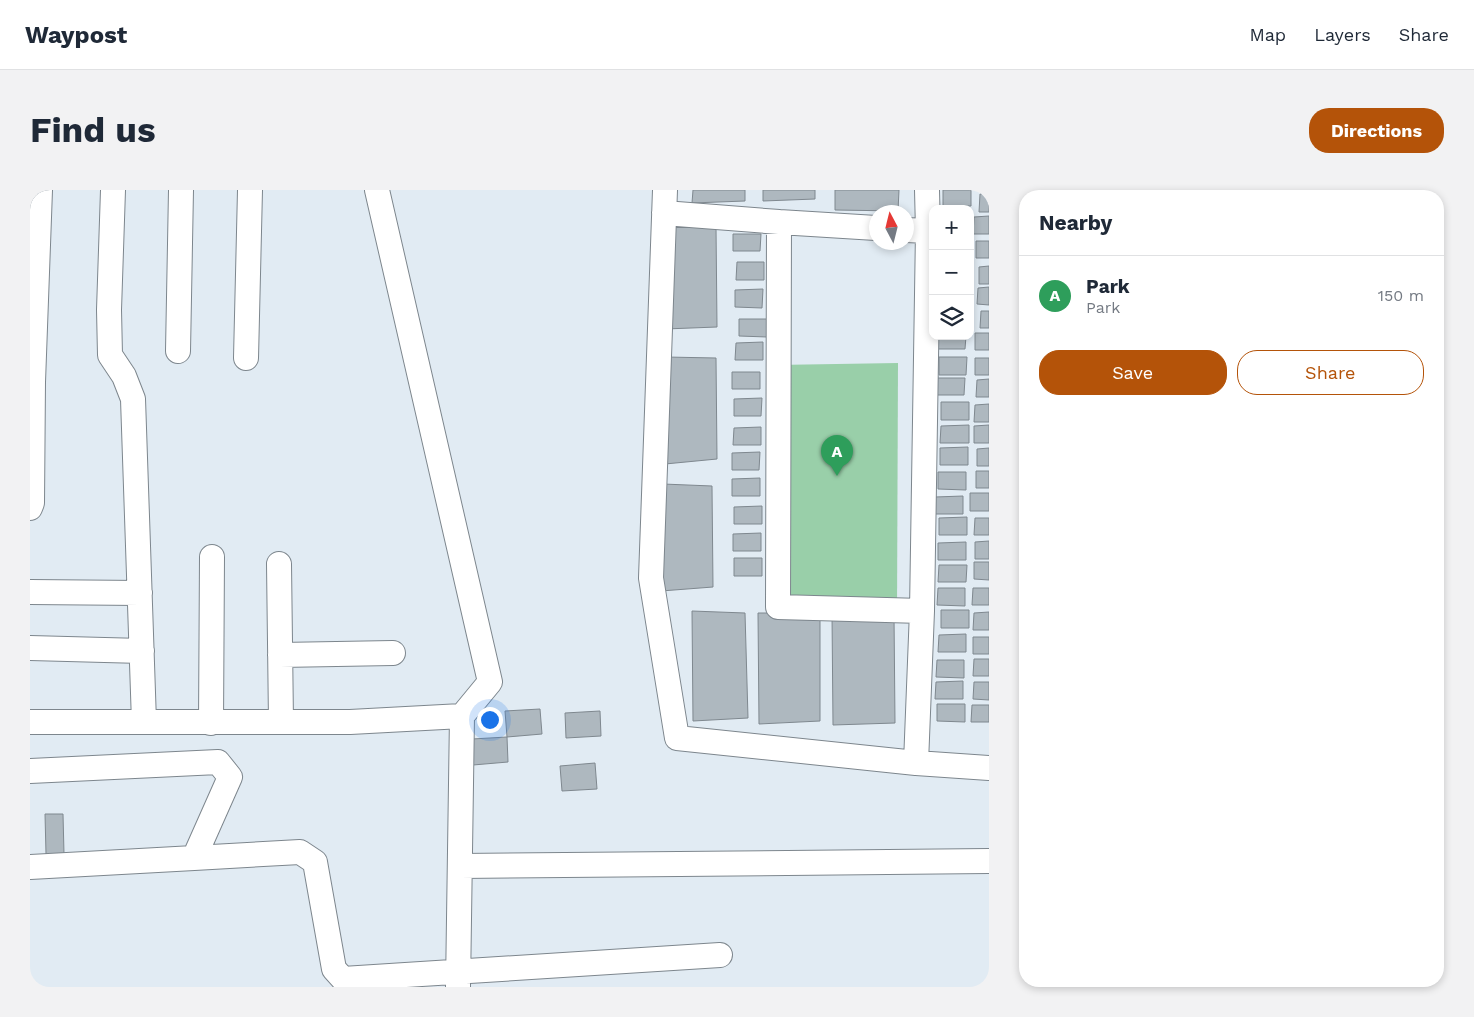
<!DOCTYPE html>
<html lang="en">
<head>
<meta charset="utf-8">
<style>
	body { margin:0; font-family:"Work Sans",sans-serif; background:#f2f2f3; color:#1f2937 }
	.controls { position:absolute; right:15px; top:15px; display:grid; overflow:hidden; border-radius:10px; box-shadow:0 2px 8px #0003 }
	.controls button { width:45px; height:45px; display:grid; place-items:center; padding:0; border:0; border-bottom:1px solid #e0e1e3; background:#fff; color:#1f2937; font:25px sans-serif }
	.compass { position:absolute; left:839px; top:15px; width:45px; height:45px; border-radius:50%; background:#fff; box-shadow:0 2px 8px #0003; rotate:353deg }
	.you { position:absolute; left:459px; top:529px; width:18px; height:18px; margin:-12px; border:4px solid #fff; border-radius:50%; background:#1a73e8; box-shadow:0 0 0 8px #1a73e833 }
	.badge { display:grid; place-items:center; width:32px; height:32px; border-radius:50%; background:#b45309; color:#fff; font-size:16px; font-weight:700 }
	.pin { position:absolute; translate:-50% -41px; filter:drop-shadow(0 1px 2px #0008) }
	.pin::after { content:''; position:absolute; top:26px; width:18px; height:15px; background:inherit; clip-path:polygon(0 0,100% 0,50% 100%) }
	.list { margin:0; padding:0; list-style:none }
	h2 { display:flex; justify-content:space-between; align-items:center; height:65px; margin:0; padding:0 20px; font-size:21px }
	h2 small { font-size:16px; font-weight:400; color:#747a83 }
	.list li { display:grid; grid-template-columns:32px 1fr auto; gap:15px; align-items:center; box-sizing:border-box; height:80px; padding:0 20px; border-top:1px solid #e0e1e3 }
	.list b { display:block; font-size:19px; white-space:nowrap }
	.list p { margin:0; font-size:16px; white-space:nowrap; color:#747a83 }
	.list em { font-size:16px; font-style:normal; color:#747a83 }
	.actions { display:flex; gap:10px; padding:15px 20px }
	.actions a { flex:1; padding:11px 0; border:1px solid #b45309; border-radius:20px; text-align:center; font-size:18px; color:#b45309 }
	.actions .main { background:#b45309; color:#fff }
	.icon { flex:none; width:28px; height:28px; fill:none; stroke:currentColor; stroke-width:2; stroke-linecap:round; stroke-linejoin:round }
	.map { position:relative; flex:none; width:959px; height:797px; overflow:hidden; border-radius:20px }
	header { display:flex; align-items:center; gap:30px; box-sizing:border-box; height:70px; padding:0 25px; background:#fff; border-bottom:1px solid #e0e1e3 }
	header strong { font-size:24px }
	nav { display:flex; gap:28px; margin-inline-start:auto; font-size:18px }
	.intro { display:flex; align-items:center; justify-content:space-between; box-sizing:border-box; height:120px; padding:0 30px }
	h1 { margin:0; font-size:35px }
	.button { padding:12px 22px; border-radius:20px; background:#b45309; color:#fff; font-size:18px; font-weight:700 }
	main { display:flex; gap:30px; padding:0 30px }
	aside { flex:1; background:#fff; border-radius:20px; box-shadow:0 2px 8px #0003 }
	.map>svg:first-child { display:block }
	.green { fill:#99cfa9 }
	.building { fill:#aeb8bf; stroke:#7f888f }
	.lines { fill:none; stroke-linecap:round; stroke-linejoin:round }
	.minor-casing { stroke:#7d868d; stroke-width:26 }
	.minor { stroke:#fff; stroke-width:24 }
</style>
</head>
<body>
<header>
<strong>Waypost</strong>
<nav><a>Map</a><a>Layers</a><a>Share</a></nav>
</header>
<div class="intro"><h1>Find us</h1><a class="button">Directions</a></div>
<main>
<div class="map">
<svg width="959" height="797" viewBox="0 0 959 797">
	<rect width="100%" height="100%" fill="#e1ebf3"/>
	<path class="green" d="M868 173 867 423 748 417 745 175Z"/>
	<path class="building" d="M663 0H715V11L662 13Z
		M733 0H785V9L733 11Z
		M805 0H869L868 21 805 20Z
		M913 0H941V16H913Z
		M950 4H959V22H949Z
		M959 26V44H943L944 27Z
		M637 35 686 36 687 137 635 139Z
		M703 44H731L730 61H703Z
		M946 51H959V68H946Z
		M707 72H734V90H706Z
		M959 76V94H949V77Z
		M959 97V115L947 114 948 98Z
		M733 99 732 118 705 117V100Z
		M951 121H959V138H950Z
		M709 129H737V147L709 146Z
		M945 143H959V160H945Z
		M908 146H936L935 159H907Z
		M733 152V170H705L706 153Z
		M636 167 686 168 687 269 635 274Z
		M909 167H937L936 185H909Z
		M945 168H959V185H945Z
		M702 182H730V199H702Z
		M907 188H935L934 205H907Z
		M959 189V207H946L947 190Z
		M732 208 731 226H704V209Z
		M911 212H939V230H911Z
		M959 214V232H944L945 215Z
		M939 235V253H910L911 236Z
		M959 235V253H944V236Z
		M731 237V255H703L704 238Z
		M938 257V275H910V258Z
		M959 258V276H947V259Z
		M730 262 729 280H702V263Z
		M946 281H959V298H946Z
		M908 282H936V300L908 299Z
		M730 288V306H702V289Z
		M633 294 682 296 683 397 631 401Z
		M940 303H959V321H940Z
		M933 306V324H905V307Z
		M732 316V334H704V317Z
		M937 327V345H909V328Z
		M945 328H959V345H944Z
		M731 343V361H703V344Z
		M959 351V369H945V352Z
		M936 352V370H908V353Z
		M704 368H732V386H704Z
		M944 372H959V390L944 389Z
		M909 375H937L936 392H908Z
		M908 398H935V416L907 415Z
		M943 398H959V415H942Z
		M911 420H939V438H911Z
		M662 421 715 423 718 528 663 531Z
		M959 422V440H943L944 423Z
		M728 423H790V531L729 534Z
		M802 425H864L865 533 803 535Z
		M936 444V462H908L909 445Z
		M943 447H959V464H943Z
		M944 469H959V486H943Z
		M907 470H934V488L906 487Z
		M933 491V509H905L906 492Z
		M944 492H959V510L943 509Z
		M907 514H935V532L907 531Z
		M942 515H959V532H941Z
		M510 519 512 544 477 547 475 521Z
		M570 521 571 546 536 548 535 523Z
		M477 547 478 572 443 575 442 549Z
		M565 573 567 599 532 601 530 576Z
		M15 624H33L34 664H16Z"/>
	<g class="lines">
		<g class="minor-casing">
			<path id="minor" d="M83 0 79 120 80 165 94 186 103 209 114 532
				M635 0 621 388 647 548 886 573 959 578
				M634 23 749 32
				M846 38 749 32 748 417 892 421 898 41 897 0
				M876 40 898 41
				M148 161 151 0
				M216 168 220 0
				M0 318 2 313 3 192 10 0
				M249 374 251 532
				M0 402 110 403
				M0 458 112 461
				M250 465 363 463
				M0 532H320L432 526 460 492 347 0
				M181 533 182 367
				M886 573 892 421
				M0 581 188 572 200 587 164 668 0 677
				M164 668 270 662 285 672 304 779 313 789 690 765
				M430 676 959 671
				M428 797 432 526"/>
		</g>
		<use href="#minor" class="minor"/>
	</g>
</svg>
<div class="controls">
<button>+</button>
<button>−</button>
<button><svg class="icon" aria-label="layers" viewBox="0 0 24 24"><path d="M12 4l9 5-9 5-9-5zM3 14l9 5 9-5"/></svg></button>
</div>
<svg class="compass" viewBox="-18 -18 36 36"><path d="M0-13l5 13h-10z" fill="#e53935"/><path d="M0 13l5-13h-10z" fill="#747a83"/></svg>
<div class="you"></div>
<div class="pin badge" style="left:807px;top:286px;background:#2e9e5b">A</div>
</div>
<aside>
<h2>Nearby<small></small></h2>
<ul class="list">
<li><span class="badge" style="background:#2e9e5b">A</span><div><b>Park</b><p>Park</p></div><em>150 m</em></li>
</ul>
<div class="actions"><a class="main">Save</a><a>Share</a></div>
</aside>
</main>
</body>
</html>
